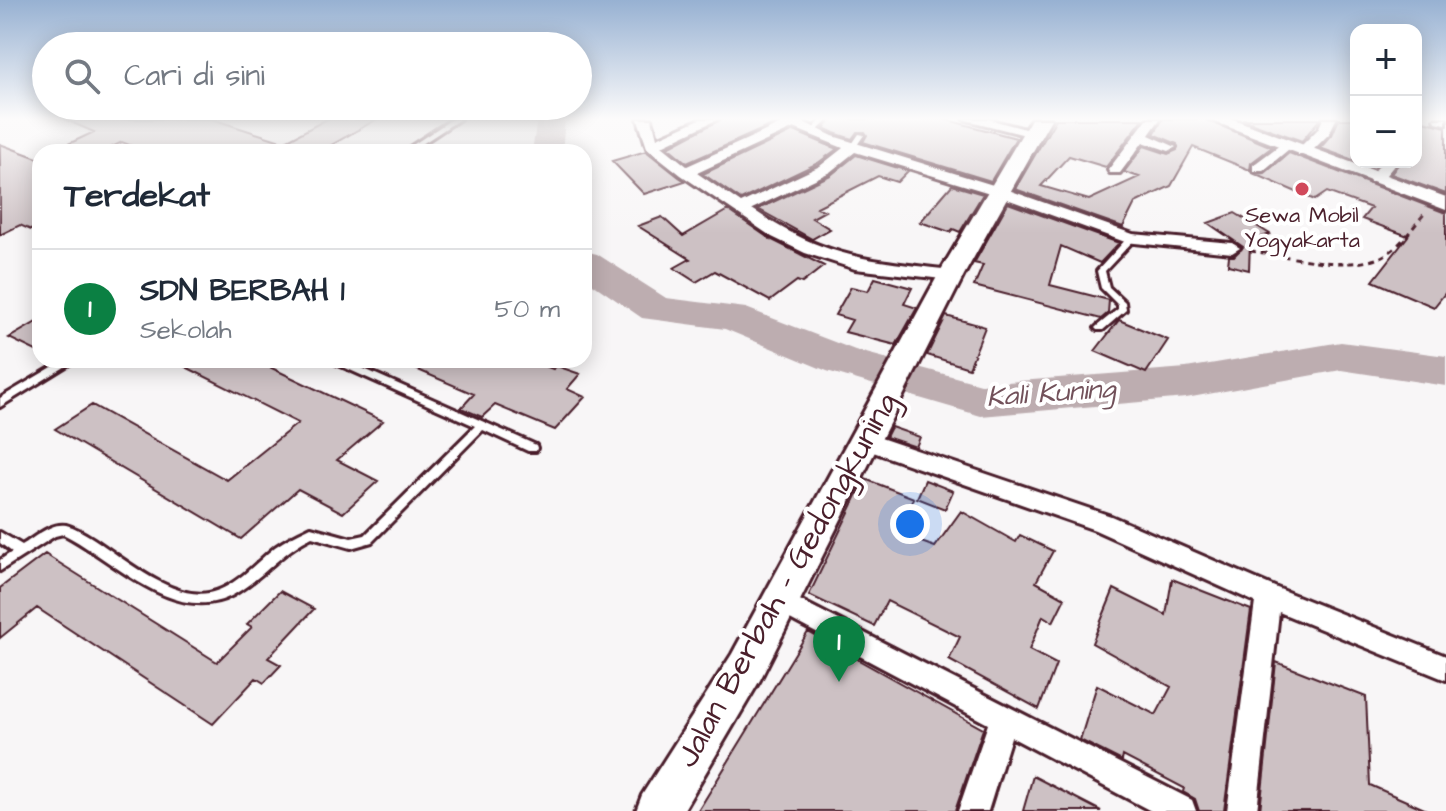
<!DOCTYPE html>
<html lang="id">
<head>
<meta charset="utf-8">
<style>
	body { margin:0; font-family:"Architects Daughter",sans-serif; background:#f6f6f7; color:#1f2937 }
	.controls { position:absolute; right:24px; top:24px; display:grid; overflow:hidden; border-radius:16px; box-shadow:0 4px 20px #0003 }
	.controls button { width:72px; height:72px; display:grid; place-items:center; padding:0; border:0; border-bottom:2px solid #e0e1e3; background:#fff; color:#1f2937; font:40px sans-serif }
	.you { position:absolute; left:910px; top:524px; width:28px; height:28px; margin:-20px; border:6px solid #fff; border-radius:50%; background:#1a73e8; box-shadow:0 0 0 12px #1a73e833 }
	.badge { display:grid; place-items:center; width:52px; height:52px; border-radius:50%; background:#0b8043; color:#fff; font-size:26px; font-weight:700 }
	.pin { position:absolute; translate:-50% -66px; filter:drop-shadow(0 2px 4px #0008) }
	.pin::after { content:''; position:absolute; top:42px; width:28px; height:24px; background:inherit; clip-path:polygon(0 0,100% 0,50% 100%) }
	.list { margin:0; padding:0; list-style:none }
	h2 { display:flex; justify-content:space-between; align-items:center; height:104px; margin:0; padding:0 32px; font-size:34px }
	h2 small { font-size:26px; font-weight:400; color:#747a83 }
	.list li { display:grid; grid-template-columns:52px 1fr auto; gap:24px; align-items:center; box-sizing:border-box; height:120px; padding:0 32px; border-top:2px solid #e0e1e3 }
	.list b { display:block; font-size:30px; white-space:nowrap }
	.list p { margin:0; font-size:26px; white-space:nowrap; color:#747a83 }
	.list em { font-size:26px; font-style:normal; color:#747a83 }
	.icon { flex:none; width:44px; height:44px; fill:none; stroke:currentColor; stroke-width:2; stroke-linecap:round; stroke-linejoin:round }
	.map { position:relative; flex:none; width:1446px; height:811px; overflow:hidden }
	.search { position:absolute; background:#fff; box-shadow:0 4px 20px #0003; left:32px; top:32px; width:560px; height:88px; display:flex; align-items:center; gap:20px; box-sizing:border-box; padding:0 28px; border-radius:44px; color:#747a83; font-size:30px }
	.panel { position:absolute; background:#fff; box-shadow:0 4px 20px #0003; left:32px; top:144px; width:560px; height:224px; border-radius:24px }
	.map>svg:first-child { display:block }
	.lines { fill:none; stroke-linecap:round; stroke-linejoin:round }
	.river { fill:#bdadb0; fill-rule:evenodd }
	.building { fill:#cdc1c4; stroke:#4a1f2b; stroke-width:2 }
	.service-casing { stroke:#4a1f2b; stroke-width:6 }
	.minor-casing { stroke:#4a1f2b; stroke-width:6 }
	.tertiary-casing { stroke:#4a1f2b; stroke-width:6 }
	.secondary-casing { stroke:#4a1f2b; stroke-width:6 }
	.path { stroke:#4a1f2b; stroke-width:3; stroke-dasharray:6 5; stroke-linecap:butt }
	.service { fill:#fff; fill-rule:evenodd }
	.minor { fill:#fff; fill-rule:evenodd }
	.tertiary { fill:#fff; fill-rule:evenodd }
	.secondary { fill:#fff; fill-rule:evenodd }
	.poi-dot { fill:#d1495b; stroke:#fff; stroke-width:3 }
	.labels { text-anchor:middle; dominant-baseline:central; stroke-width:8; stroke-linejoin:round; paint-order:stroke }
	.far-poi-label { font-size:22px; fill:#4a1f2b; stroke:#fff }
	.water-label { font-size:28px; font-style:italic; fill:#72515a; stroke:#fff }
	.near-street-label { font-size:32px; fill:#4a1f2b; stroke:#fff }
</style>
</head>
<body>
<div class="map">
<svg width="1446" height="811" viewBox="0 0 1446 811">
	<rect width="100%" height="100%" fill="#f8f6f7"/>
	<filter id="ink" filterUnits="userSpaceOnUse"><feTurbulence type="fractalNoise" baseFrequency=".0125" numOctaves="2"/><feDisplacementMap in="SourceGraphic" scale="16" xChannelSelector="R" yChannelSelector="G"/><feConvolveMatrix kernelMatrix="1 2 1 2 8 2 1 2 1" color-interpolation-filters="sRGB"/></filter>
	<g filter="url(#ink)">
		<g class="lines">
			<path class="river" d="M537 119H565L562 152H532Z
				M584 251 597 254 666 298 746 308 855 350 981 384 1186 368 1341 342 1446 356V386L1341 370 1186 398 981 416 827 371 725 329 642 318 584 278Z"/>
		</g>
		<path class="building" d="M64 119H212L284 142 327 119H377L319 152H147L122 142 102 152H51L94 132Z
			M721 119H777L778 122 687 163 668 147Z
			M832 119H944L1016 138 991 181 863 142 867 135 865 132H857L852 139 834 133 824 128Z
			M1056 119H1143L1106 167 1069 156 1041 186 1089 200 1139 177 1124 172 1144 146 1168 154 1177 150V144L1154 134 1163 119H1205L1272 147 1251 163 1250 170 1193 147 1171 186 1135 203 1123 227 1015 189Z
			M1242 119H1320L1302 141Z
			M1339 119H1356V161L1320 148 1332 135Z
			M1416 119 1446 127V194L1391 174 1400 162H1416Z
			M794 131 837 149 818 163 741 200 703 174Z
			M0 144 40 159V234L20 225 0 235Z
			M646 151 679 177 685 181 644 194 612 161Z
			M1289 153 1446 213V292L1434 307 1373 281 1408 236 1362 219 1371 208 1327 192 1315 200 1255 174 1265 173Z
			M856 155 908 171 897 182 878 176 817 207 825 211 812 218 830 229 812 239 758 209 831 175Z
			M952 185 983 194 960 232 953 229 950 232 920 222Z
			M1008 203 1119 243 1100 263 1061 246 1050 285 1109 300 1108 313 1101 319 974 286 983 265 974 263Z
			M728 210 770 239 824 266 802 283 797 281 770 301 715 271 696 282 674 268 690 259 638 226 662 217 683 236Z
			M1235 213 1270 234 1250 242 1249 270 1228 265 1229 256H1234L1243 247 1208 223Z
			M875 278 912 288 904 304 917 308 896 345 845 332 852 320 835 315 851 287 868 291Z
			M946 316 985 327 969 368 927 355Z
			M40 320V353L9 338Z
			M1119 320 1168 340 1146 373 1095 351Z
			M172 360H255L383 421 337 460 378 481 343 513 298 489 241 539 55 429 92 405 227 480 298 423Z
			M395 360H530L553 369 557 366 580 374 567 389 585 397 555 430 495 405 482 417 461 408 474 394Z
			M891 427 920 437 916 447 886 437Z
			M865 479 914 498 899 534 935 547 961 511 1016 542 1020 535 1053 551 1036 582 1065 598 1053 622 1043 616 1029 650 1056 664 1039 709 949 660 960 637 887 601 874 626 809 595Z
			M925 480 953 491 945 509 917 498Z
			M45 554 217 662 252 627 247 624 280 591 314 609 268 658 281 665 264 683 256 678 213 724 37 608 0 638V588Z
			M1172 579 1251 610 1224 811H1199L1195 799 1183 792 1184 788 1123 756 1122 761 1080 740 1097 685 1156 715 1171 687 1092 643 1114 589 1166 615Z
			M808 632 983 729 955 811H698Z
			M1276 662 1366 697 1370 785 1429 811H1260Z
			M1033 776 1101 811H1023Z"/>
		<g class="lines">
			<g class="service-casing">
				<path id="service" d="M452 119H460L410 152H402Z
					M822 119H829L814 134H810V132Z
					M859 134 864 135 855 148H851L850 147Z
					M1128 237H1131L1135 239 1105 271 1109 287 1125 302 1126 310 1103 330H1097L1095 328 1097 326 1118 309V305L1101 288 1097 271Z
					M64 360H76L0 407V398Z
					M330 360H344L536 445 537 448 536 451H528L483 430 372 542 351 548 312 537C282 551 262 579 233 595 175 627 112 558 63 534L55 536 0 571V560L12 552 0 543V532L22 545C34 538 51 522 66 525 75 527 86 534 94 539 123 558 172 600 209 593 235 588 255 563 275 547 285 540 296 534 307 529L311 527 351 538 365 535 475 426 332 362Z"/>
			</g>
			<g class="minor-casing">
				<path id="minor" d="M638 119H652L657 138 700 119H718L662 146 687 166 783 123 780 119H797L833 136 1003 188 1133 234 1232 243 1240 248 1232 253 1125 242 993 194 855 152 830 172 752 209C825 258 866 260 951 270L959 275 951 280 855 269 805 253 772 237 681 175 647 148ZM794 128 843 148 820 166 741 203 697 173Z
					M963 119H988L1040 133 1033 137Z
					M1147 119H1160L1149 135 1176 147 1169 151 1143 142 1120 173H1110L1108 170Z
					M1323 119H1336L1329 134 1308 155H1298V149L1318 129Z
					M1435 119H1446V124L1436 122Z
					M1284 142 1289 143V149L1263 171H1253V165Z
					M1382 162H1397L1380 182H1370L1368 179Z
					M863 432 1111 516 1277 588 1446 656V680L1279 612 1257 811H1227L1255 602 1095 530 856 446 853 440 856 434Z
					M782 591 1192 800 1196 811H1151L1011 737 988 811H958L988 724 773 610 770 602 773 594Z"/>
			</g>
			<g class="tertiary-casing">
				<path id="tertiary" d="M1208 119H1233L1446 197V210Z"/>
			</g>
			<g class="secondary-casing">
				<path id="secondary" d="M1031 119H1051L964 275 760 680 683 811H636L642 795 732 654 938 275Z"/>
			</g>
			<path class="path" d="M1250 251C1284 255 1349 272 1381 257 1399 249 1412 228 1425 213"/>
			<use href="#service" class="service"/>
			<use href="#minor" class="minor"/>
			<use href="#tertiary" class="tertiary"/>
			<use href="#secondary" class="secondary"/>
		</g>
	</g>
	<linearGradient id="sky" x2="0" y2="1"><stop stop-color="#97b1d2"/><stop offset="0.51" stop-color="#fcfbfb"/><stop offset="1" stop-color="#fcfbfb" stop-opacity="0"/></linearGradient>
	<rect width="1446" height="233" fill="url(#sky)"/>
	<circle class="poi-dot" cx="1302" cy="189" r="8"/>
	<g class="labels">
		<g class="far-poi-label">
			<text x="1302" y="215">Sewa Mobil<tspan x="1302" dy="25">Yogyakarta</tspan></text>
		</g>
		<g class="water-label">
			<text transform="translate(1051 393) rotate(-4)">Kali Kuning</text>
		</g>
		<g class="near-street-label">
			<text transform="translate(787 580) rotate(-61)">Jalan Berbah - Gedongkuning</text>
		</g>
	</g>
</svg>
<div class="controls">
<button>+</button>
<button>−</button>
</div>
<div class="you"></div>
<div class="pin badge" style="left:839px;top:682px">1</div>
<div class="search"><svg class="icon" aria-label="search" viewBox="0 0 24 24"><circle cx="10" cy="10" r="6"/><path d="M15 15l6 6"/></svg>Cari di sini</div>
<section class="panel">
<h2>Terdekat<small></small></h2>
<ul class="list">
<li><span class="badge">1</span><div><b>SDN BERBAH 1</b><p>Sekolah</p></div><em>50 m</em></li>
</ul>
</section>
</div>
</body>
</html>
